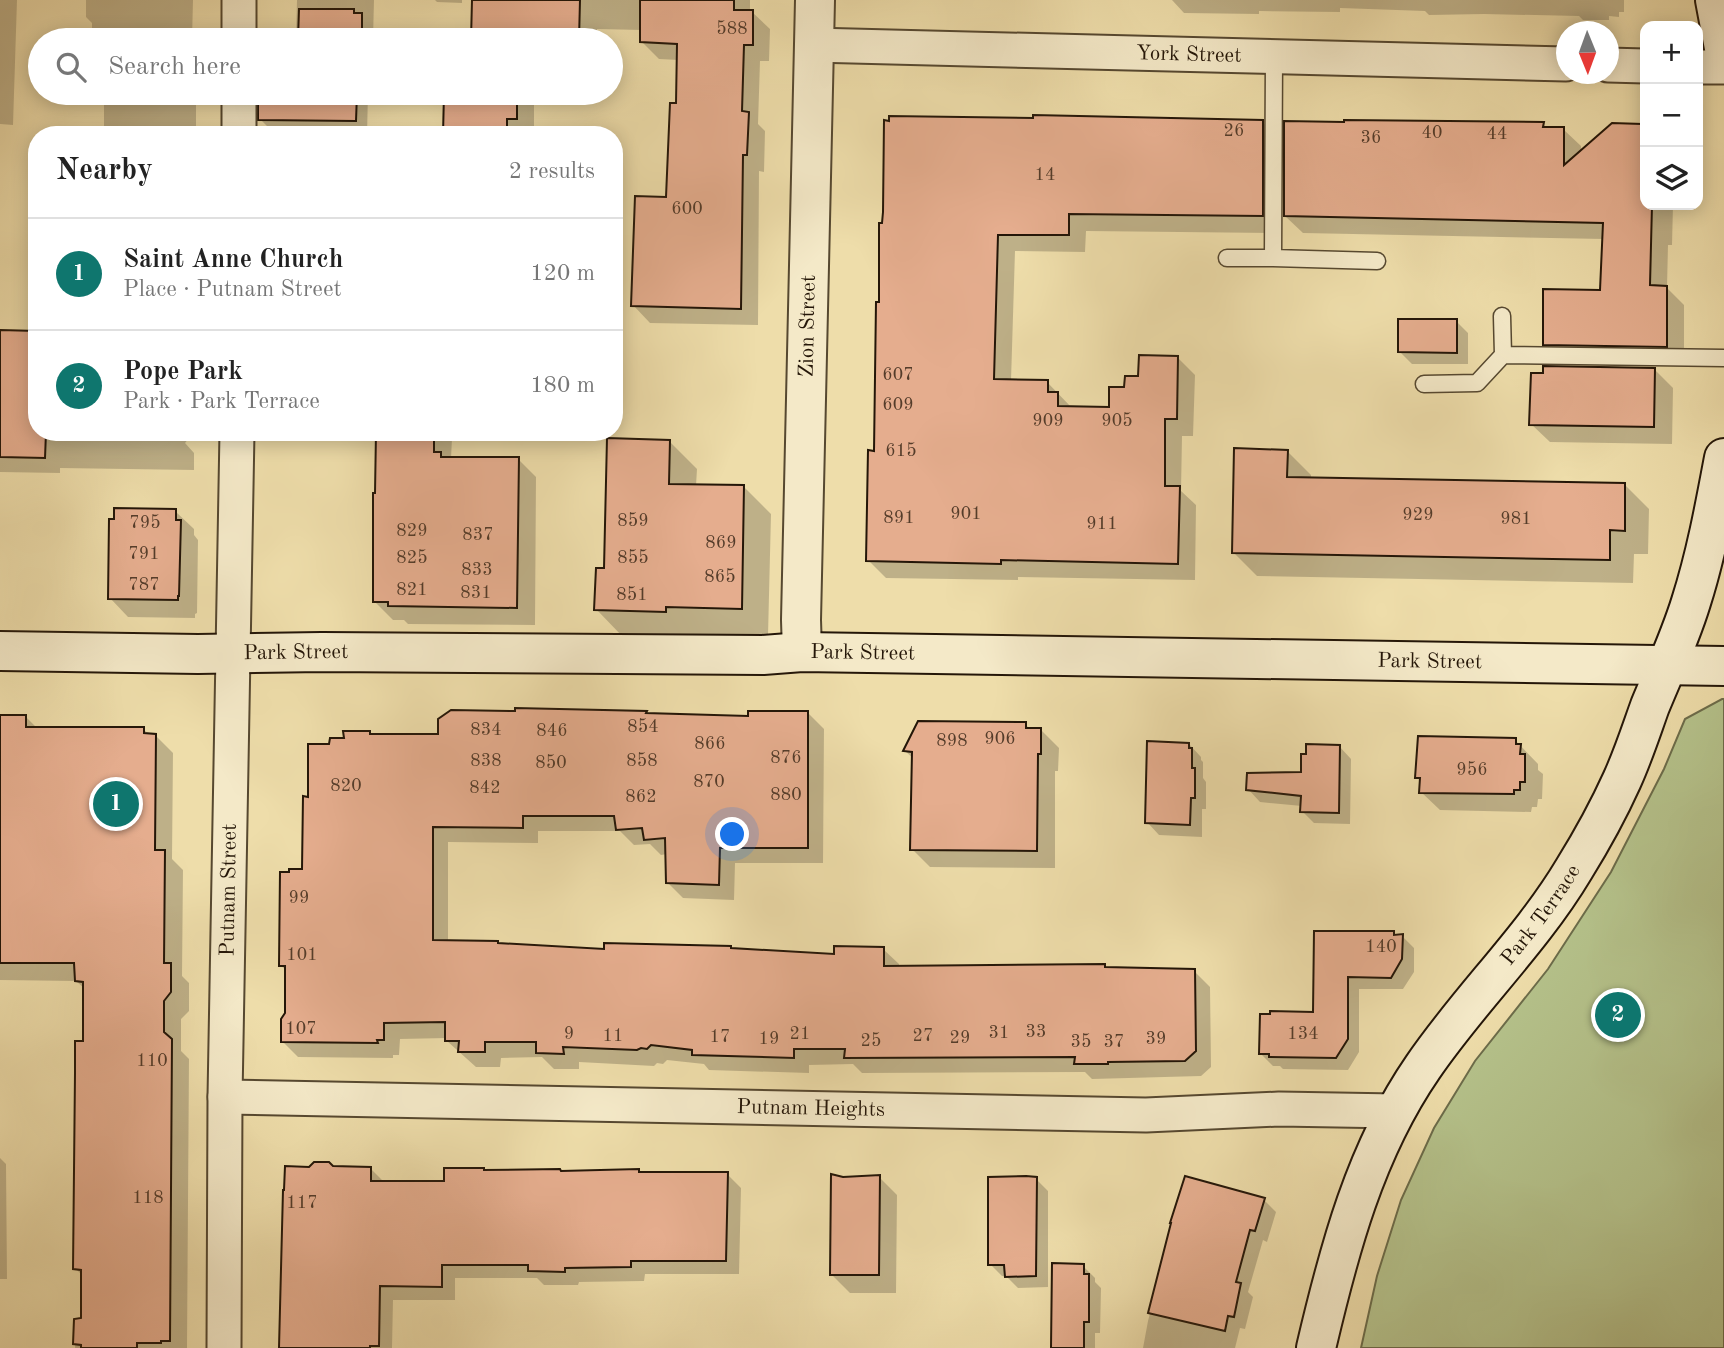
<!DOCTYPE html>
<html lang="en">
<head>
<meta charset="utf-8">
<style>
	body { margin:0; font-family:"Old Standard TT",serif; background:#f2f2f2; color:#222 }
	.controls { position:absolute; right:21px; top:21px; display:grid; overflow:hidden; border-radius:14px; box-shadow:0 4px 18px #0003 }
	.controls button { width:63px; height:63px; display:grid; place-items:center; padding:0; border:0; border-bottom:2px solid #e0e0e0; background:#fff; color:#222; font:35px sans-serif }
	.compass { position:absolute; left:1556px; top:21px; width:63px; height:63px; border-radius:50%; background:#fff; box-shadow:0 4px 18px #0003; rotate:179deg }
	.you { position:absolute; left:733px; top:835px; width:24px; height:24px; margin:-18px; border:5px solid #fff; border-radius:50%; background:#1a73e8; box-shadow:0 0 0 10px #1a73e833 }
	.badge { display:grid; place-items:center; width:46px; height:46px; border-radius:50%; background:#0f766e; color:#fff; font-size:23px; font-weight:700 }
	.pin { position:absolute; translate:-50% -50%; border:4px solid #fff; box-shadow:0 2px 7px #0006 }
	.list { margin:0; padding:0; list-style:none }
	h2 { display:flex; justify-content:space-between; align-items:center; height:91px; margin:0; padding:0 28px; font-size:30px }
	h2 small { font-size:23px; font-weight:400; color:#767676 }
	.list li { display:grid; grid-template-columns:46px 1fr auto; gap:21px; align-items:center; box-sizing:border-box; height:112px; padding:0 28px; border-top:2px solid #e0e0e0 }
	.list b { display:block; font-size:26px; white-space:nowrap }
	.list p { margin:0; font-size:23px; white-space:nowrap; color:#767676 }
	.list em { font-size:23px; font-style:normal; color:#767676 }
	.icon { flex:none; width:38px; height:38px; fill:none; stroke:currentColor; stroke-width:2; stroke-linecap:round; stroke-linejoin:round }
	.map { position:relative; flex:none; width:1724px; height:1348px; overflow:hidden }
	.search { position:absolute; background:#fff; box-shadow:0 4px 18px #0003; left:28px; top:28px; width:595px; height:77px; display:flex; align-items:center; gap:18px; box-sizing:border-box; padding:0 24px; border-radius:38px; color:#767676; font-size:26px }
	.panel { position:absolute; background:#fff; box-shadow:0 4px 18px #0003; left:28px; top:126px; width:595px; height:315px; border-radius:28px }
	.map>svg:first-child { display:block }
	.green { fill:#b5c28b; stroke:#6c6c4a; stroke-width:2 }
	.shadow { fill:#0003 }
	.building { fill:#e5ad8e; stroke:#241608; stroke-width:2 }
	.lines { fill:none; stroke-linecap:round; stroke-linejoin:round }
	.service-casing { stroke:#564830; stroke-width:19 }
	.minor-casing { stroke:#564830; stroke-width:37 }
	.tertiary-casing { stroke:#564830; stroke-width:42 }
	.secondary-casing { stroke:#241608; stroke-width:42 }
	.service { stroke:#f4e9c8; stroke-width:16 }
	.minor { stroke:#f4e9c8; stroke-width:33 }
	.tertiary { stroke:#f4e9c8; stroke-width:38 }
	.secondary { stroke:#f4e9c8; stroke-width:38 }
	.labels { text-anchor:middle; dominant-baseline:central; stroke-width:7; stroke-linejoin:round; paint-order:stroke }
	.number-label { font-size:18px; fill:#543c2a }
	.street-label { font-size:21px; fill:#241608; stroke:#f4e9c8 }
</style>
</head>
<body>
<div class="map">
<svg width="1724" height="1348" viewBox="0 0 1724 1348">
	<rect width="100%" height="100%" fill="#eda"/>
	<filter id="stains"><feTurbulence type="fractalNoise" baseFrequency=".00286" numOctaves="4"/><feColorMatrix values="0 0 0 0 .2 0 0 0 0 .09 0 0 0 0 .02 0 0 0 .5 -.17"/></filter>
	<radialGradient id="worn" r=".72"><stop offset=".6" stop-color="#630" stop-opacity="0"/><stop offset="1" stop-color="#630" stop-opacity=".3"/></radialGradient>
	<path class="green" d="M1722 699H1724V1348H1361L1377 1276 1401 1200 1434 1128 1475 1061 1548 969 1611 872 1664 769 1685 719Z"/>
	<path class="shadow" d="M0 0H17L13 125 0 124Z
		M86 0H193L192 40H92V23L86 17Z
		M297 0H374L373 40H296Z
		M435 0H462V3L437 2Z
		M474 0H750V12H752L770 29 769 61H760L758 124 765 131 764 172 759 171 758 325 650 323 633 305 668 199 678 105 679 60 659 59 641 41 642 30 597 29 596 40H473Z
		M1172 0H1624V12H1619V17L1609 16V20H1583L1579 16 1484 14 1429 15 1425 11 1340 8V12L1259 11V14L1184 13Z
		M102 93H196V135H104V94Z
		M297 93H368L367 135H302V131H272L260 119 297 97Z
		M446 93H534V135H445Z
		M1262 122 1280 139 1279 233 1086 231 1085 252 1015 251 1011 381 1047 382 1072 408 1110 409 1126 389 1140 378 1177 357 1195 375 1193 436H1182L1181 491 1196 505 1195 580 1018 577V580L886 578 868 560 876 452 881 304V225Z
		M1543 124 1547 129H1563L1581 146V153L1613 125 1645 126V205H1673L1672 245H1668L1667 288 1684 305V364L1562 362 1544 344 1601 291 1604 239 1303 233 1285 216Z
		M1456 321 1468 333V364H1412L1400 352Z
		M0 331 37 432H194L185 443 194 453V470L60 468V473L0 472Z
		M1654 369 1673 388 1672 444 1550 442 1531 424 1544 374Z
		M378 432H446L452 438 451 459H518L536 477 535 625 408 624 404 620H393L374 601Z
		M669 441 697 469 696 486 744 487 771 514 768 636 693 634V638L623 637 596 609 605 570Z
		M1287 451 1311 475V479L1625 485 1649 509 1648 554H1634L1633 583 1257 576 1233 552Z
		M175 511 194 529V535L198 540 197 613 195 614V618L128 617 110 598Z
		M646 712 648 715 749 717 808 713 824 729 823 863H735L734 900 683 898 667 882V854L661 855 650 844 634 845 620 831H538V843L448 842V942L606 951 733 950 836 956 883 949 899 964V968L1104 966 1107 969 1194 971 1210 987 1211 1067 1201 1076 1092 1079 1085 1072 862 1073 853 1064 809 1065V1073L709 1070 704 1064 667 1060 663 1064 657 1063 654 1066 579 1062V1069H554L542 1057 501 1058 500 1067H476L447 1041V1038L400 1039 399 1055H393V1058L298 1057 282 1041 286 1014 287 971 280 965 304 871 310 798 331 746 345 740 370 732 373 736H440Z
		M0 717H26L37 728 143 729 150 735H155L173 753 172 859 183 870 182 976 189 983V1011L181 1019V1051L189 1059 187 1348H75L76 1320H83V1276L75 1268 85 1043V989L76 981 0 980Z
		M1025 724 1031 730H1041L1059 748 1058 771H1055V868L930 867 912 849 914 759 905 751Z
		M1515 740 1538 764V770L1543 774 1542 799H1538L1537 807H1532L1531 812 1440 810 1421 792V781L1417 777Z
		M1189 744 1201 757V760L1203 762V778L1206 782V809H1202V837L1159 835 1147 822Z
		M1339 746 1351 759 1350 824 1314 823 1302 811V806L1260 802 1248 789 1303 774Z
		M1316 932 1393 933 1397 936H1402L1414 948V972L1403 989H1359V1052L1348 1070 1283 1069 1280 1066H1273L1261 1054 1315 1014Z
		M0 1158 6 1164 7 1279H0Z
		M332 1168 371 1169 385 1183H446L485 1172 638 1171 641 1174H727L741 1188 739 1274H645L644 1281 579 1282 578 1285H544L537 1278H455V1300H393L392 1348H281Z
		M879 1177 897 1195 896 1293H850L831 1274Z
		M1036 1179 1048 1191V1287L1018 1288 1007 1277 1002 1276 990 1264Z
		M1264 1200 1276 1212 1267 1242 1263 1240 1248 1292 1253 1297 1245 1329 1240 1328 1235 1348H1143L1148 1321 1173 1223Z
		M1083 1266 1095 1278V1282L1101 1288 1100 1333H1095V1348H1053Z"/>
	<path class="building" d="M472 0H580L579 40H471Z
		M640 0H734V10H753V45H744L742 111 749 112 747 155H743L741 309 631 306 635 196 666 197 670 103H676L677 44 640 42Z
		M299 9H354V13H362V40H298Z
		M297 93H357L356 121 258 120V96L297 95Z
		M444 93H517V119H507V135H443Z
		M1033 115 1263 120V216L1069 214V235H998L994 379 1048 380V392H1058V406L1109 407V387H1124L1125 376H1138L1139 355 1178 356 1177 419H1165V486H1180L1178 564 1001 560V564L866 561 868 450 874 451 876 302H879V223H882L883 212 884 120 889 121V116L1033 118Z
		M1344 120 1544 122 1543 127H1564V165L1612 123 1642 124V129H1645V205H1652L1650 285 1667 286V347L1543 345V289L1600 290 1603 223 1284 216V121L1344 122Z
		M1398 319H1457V353L1398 352Z
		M0 330 37 331V432H46L45 458 0 457Z
		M1543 366 1655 368 1654 427 1529 425 1531 373H1543Z
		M376 432H434V452H441V457H519L517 608 388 606V602H373V493H375Z
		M607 438 670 440 669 484 744 485 742 609 666 607V612L594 610 596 568H604Z
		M1234 448 1288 450 1287 477 1625 483V531L1610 530V560L1232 553Z
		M114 508 176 509V520H181L179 596H178V600L108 599 109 519H114Z
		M515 708 647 711 646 713 748 716V711H808V848H720L719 885 666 883 665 838 644 840 642 828 616 830 614 816H523V828L433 827V940L498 941V943L604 949V943L731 946V948L834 954V946L884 947V966L1105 964V967L1195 969 1196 1051 1185 1061 1108 1062V1064H1074L1075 1057 844 1058 845 1049H794V1058L692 1055V1050L651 1045 647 1049 641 1048 637 1050 563 1047 564 1054 536 1053V1042H485V1052H458L459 1041H445V1022L384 1023V1040H377L378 1043 281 1042V1019L285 1013V966H279L280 872H289V869H302L303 796 308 797V744H329L330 738H344L343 731H370V734H438V719L451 710 515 711Z
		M0 715H26V727H144V733L156 734 155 850H165L164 963H171V992L164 1001V1032L172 1039 170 1341H161V1343H137V1348H81V1345L73 1344 74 1319 81 1318V1270L73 1269 75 1073V1041H83V982L75 981 74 963H0Z
		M918 721 1026 722V728H1041V754H1038L1037 851 910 850 912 752 903 751Z
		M1418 736 1516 738V744H1521L1520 754H1525V782H1520V790H1514V794L1419 793 1420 778H1415Z
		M1147 741 1189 743V748H1192V768H1195V798H1191L1190 825 1145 823Z
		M1306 744 1340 745 1339 813 1300 812 1301 796 1246 790 1247 773 1301 772V754H1306Z
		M1314 931H1394V935L1403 934 1402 959 1391 978 1348 977V1039L1336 1058 1269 1057V1054H1259L1260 1014H1270V1011L1313 1012Z
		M314 1162H329L333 1166 371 1167V1181H444V1168H484V1170L560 1169 561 1171 639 1169V1172H728L726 1261H631V1267L565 1268V1272L528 1271V1265H442V1287L380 1286 379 1346H370V1348H279L283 1190H284L285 1166 309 1167Z
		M831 1174 843 1177 880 1175 879 1275H830Z
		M1026 1176 1037 1177 1036 1276 1005 1277 1004 1265H988V1177Z
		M1185 1176 1265 1198 1255 1231 1250 1230 1236 1282 1241 1283 1234 1317 1228 1316 1225 1331 1148 1313 1171 1223H1170Z
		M1052 1263 1084 1264V1274H1089V1322H1084V1348H1051Z"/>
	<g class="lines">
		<g class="service-casing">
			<path id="service" d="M1274 56 1273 258 1377 261
				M1227 258H1273
				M1502 316 1503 355
				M1424 384 1477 383 1503 355 1724 358"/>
		</g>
		<g class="minor-casing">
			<g id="minor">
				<path d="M239 40V0"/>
				<path id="s1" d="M813 45 1566 64"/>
				<path d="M1608 65 1645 66"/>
				<path d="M1698 67H1724"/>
				<path d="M239 135V93"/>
				<path id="s2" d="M225 1097 1146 1115 1279 1109 1396 1111"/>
				<path id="s3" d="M224 1348 225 1097 237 432"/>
			</g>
		</g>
		<g class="tertiary-casing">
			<g id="tertiary">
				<path id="s4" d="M802 652 801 620 815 0"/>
			</g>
		</g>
		<g class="secondary-casing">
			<g id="secondary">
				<path d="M1715 0 1724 48"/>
				<path id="s5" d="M0 651 198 654 322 652 763 655 802 652 1724 666"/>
				<path id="s6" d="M1316 1348C1339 1250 1365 1151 1423 1067 1470 998 1531 941 1574 869 1592 840 1608 811 1622 780 1633 756 1641 731 1650 706 1664 672 1680 638 1691 602 1706 555 1715 506 1724 458"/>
			</g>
		</g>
		<use href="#service" class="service"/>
		<use href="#minor" class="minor"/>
		<use href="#tertiary" class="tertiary"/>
		<use href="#secondary" class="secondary"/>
	</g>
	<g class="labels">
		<g class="number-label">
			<text x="732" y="29">588</text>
			<text x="1234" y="131">26</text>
			<text x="1432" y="133">40</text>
			<text x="1497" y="134">44</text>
			<text x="1371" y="138">36</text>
			<text x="1045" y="175">14</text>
			<text x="687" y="209">600</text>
			<text x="898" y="375">607</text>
			<text x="898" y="405">609</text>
			<text x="1048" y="421">909</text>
			<text x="1117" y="421">905</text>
			<text x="901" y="451">615</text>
			<text x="966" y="514">901</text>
			<text x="1418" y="515">929</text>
			<text x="899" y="518">891</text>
			<text x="1516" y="519">981</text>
			<text x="633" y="521">859</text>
			<text x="145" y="523">795</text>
			<text x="1102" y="524">911</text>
			<text x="412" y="531">829</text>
			<text x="478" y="535">837</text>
			<text x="721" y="543">869</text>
			<text x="144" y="554">791</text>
			<text x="412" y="558">825</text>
			<text x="633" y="558">855</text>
			<text x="477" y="570">833</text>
			<text x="720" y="577">865</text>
			<text x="144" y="585">787</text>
			<text x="412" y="590">821</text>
			<text x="476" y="593">831</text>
			<text x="632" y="595">851</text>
			<text x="643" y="727">854</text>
			<text x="486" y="730">834</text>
			<text x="552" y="731">846</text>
			<text x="1000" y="739">906</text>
			<text x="952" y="741">898</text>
			<text x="710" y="744">866</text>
			<text x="786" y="758">876</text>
			<text x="486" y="761">838</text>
			<text x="642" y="761">858</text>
			<text x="551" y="763">850</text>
			<text x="1472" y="770">956</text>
			<text x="709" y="782">870</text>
			<text x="346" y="786">820</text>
			<text x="485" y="788">842</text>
			<text x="786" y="795">880</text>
			<text x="641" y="797">862</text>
			<text x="299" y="898">99</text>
			<text x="1381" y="947">140</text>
			<text x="302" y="955">101</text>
			<text x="301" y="1029">107</text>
			<text x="1036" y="1032">33</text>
			<text x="999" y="1033">31</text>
			<text x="569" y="1034">9</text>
			<text x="800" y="1034">21</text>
			<text x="1303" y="1034">134</text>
			<text x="613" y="1036">11</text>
			<text x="923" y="1036">27</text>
			<text x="720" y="1037">17</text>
			<text x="960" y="1038">29</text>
			<text x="769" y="1039">19</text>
			<text x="1156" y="1039">39</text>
			<text x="871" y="1041">25</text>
			<text x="1081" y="1042">35</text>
			<text x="1114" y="1042">37</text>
			<text x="152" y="1061">110</text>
			<text x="148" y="1198">118</text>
			<text x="302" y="1203">117</text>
		</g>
		<g class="street-label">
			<text stroke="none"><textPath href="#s1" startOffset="376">York Street</textPath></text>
			<text stroke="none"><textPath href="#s4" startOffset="326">Zion Street</textPath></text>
			<text stroke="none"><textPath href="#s5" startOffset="296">Park Street</textPath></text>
			<text stroke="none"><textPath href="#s5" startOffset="863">Park Street</textPath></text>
			<text stroke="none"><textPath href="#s5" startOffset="1430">Park Street</textPath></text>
			<text stroke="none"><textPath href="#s3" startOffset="458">Putnam Street</textPath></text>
			<text stroke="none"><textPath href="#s6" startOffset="495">Park Terrace</textPath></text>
			<text stroke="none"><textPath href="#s2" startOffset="586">Putnam Heights</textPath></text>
		</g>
	</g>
	<rect width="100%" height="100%" filter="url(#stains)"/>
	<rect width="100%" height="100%" fill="url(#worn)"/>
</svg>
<div class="controls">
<button>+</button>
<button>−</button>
<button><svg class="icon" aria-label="layers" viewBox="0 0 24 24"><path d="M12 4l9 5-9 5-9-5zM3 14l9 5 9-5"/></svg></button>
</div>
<svg class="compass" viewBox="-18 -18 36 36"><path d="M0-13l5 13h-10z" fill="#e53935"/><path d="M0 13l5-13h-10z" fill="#767676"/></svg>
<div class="you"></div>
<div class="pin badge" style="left:116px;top:804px">1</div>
<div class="pin badge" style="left:1618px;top:1015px">2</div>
<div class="search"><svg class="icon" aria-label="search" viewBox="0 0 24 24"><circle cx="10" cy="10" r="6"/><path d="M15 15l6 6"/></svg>Search here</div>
<section class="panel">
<h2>Nearby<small>2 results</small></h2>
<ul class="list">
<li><span class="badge">1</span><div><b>Saint Anne Church</b><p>Place · Putnam Street</p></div><em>120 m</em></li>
<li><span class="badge">2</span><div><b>Pope Park</b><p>Park · Park Terrace</p></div><em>180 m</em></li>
</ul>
</section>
</div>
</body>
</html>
